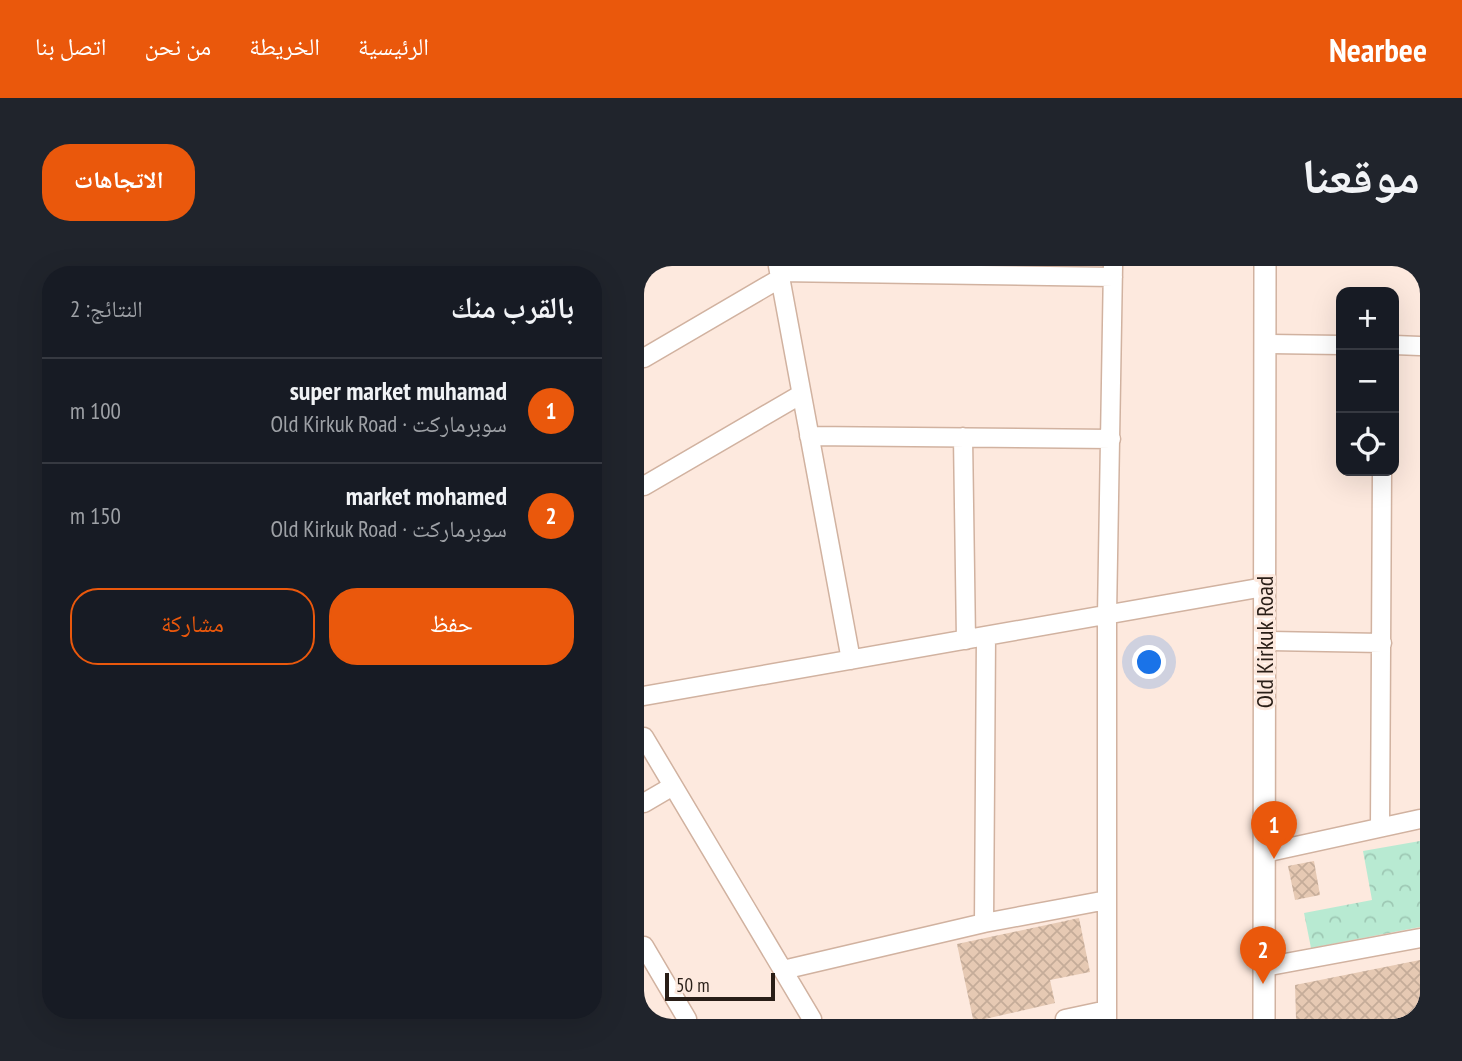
<!DOCTYPE html>
<html lang="ar">
<head>
<meta charset="utf-8">
<style>
	body { margin:0; font-family:"PT Sans Narrow","Noto Naskh Arabic",sans-serif; background:#20242c; color:#f1f3f6; direction:rtl }
	.controls { position:absolute; right:21px; top:21px; display:grid; overflow:hidden; border-radius:14px; box-shadow:0 7px 28px #0002 }
	.controls button { width:63px; height:63px; display:grid; place-items:center; padding:0; border:0; border-bottom:2px solid #363941; background:#171b24; color:#f1f3f6; font:35px sans-serif }
	.scale { position:absolute; left:21px; bottom:18px; width:110px; box-sizing:border-box; padding-left:7px; border:4px solid #291e17; border-top:0; font-size:19px; line-height:24px; white-space:nowrap; color:#291e17; -webkit-text-stroke:5px #fde9de; paint-order:stroke }
	.you { position:absolute; left:506px; top:397px; width:24px; height:24px; margin:-18px; border:5px solid #fff; border-radius:50%; background:#1a73e8; box-shadow:0 0 0 10px #1a73e833 }
	.badge { display:grid; place-items:center; width:46px; height:46px; border-radius:50%; background:#ea580c; color:#fff; font-size:23px; font-weight:700 }
	.pin { position:absolute; translate:-50% -58px; filter:drop-shadow(0 2px 4px #0008) }
	.pin::after { content:''; position:absolute; top:37px; width:24px; height:21px; background:inherit; clip-path:polygon(0 0,100% 0,50% 100%) }
	.list { margin:0; padding:0; list-style:none }
	h2 { display:flex; justify-content:space-between; align-items:center; height:91px; margin:0; padding:0 28px; font-size:30px }
	h2 small { font-size:23px; font-weight:400; color:#9ea1a6 }
	.list li { display:grid; grid-template-columns:46px 1fr auto; gap:21px; align-items:center; box-sizing:border-box; height:105px; padding:0 28px; border-top:2px solid #363941 }
	.list b { display:block; font-size:26px; white-space:nowrap }
	.list p { margin:0; font-size:23px; white-space:nowrap; color:#9ea1a6 }
	.list em { font-size:23px; font-style:normal; color:#9ea1a6 }
	.actions { display:flex; gap:14px; padding:21px 28px }
	.actions a { flex:1; padding:16px 0; border:2px solid #ea580c; border-radius:28px; text-align:center; font-size:24px; color:#ea580c }
	.actions .main { background:#ea580c; color:#fff }
	.icon { flex:none; width:38px; height:38px; fill:none; stroke:currentColor; stroke-width:2; stroke-linecap:round; stroke-linejoin:round }
	.map { position:relative; flex:none; width:776px; height:753px; overflow:hidden; direction:ltr; border-radius:28px }
	header { display:flex; align-items:center; gap:42px; box-sizing:border-box; height:98px; padding:0 35px; background:#ea580c; color:#fff }
	header strong { font-size:33px }
	nav { display:flex; gap:38px; margin-inline-start:auto; font-size:24px }
	.intro { display:flex; align-items:center; justify-content:space-between; box-sizing:border-box; height:168px; padding:0 42px }
	h1 { margin:0; font-size:49px }
	.button { padding:18px 32px; border-radius:28px; background:#ea580c; color:#fff; font-size:24px; font-weight:700 }
	main { display:flex; gap:42px; padding:0 42px }
	aside { flex:1; background:#171b24; border-radius:28px; box-shadow:0 7px 28px #0002 }
	.map>svg:first-child { display:block }
	.forest { fill:url(#forest-crowns) }
	.building { fill:url(#building-cross-hatch) }
	.lines { fill:none; stroke-linecap:round; stroke-linejoin:round }
	.minor-casing { stroke:#d1b2a0; stroke-width:21 }
	.tertiary-casing { stroke:#d1b2a0; stroke-width:24 }
	.minor { stroke:#fff; stroke-width:18 }
	.tertiary { stroke:#fff; stroke-width:21 }
	.labels { text-anchor:middle; dominant-baseline:central; stroke-width:6; stroke-linejoin:round; paint-order:stroke }
	.street-label { font-size:24px; fill:#291e17; stroke:#fde9de }
</style>
</head>
<body>
<header>
<strong>Nearbee</strong>
<nav><a>الرئيسية</a><a>الخريطة</a><a>من نحن</a><a>اتصل بنا</a></nav>
</header>
<div class="intro"><h1>موقعنا</h1><a class="button">الاتجاهات</a></div>
<main>
<div class="map">
<svg width="776" height="753" viewBox="0 0 776 753">
	<defs>
		<pattern id="forest-crowns" width="20" height="18" patternUnits="userSpaceOnUse" patternTransform="scale(1.75)"><rect width="20" height="18" fill="#b8ead2"/><path d="M2 6a3 3 0 1 1 6 0M12 15a3 3 0 1 1 6 0" fill="none" stroke="#9ec8b4"/></pattern>
		<pattern id="building-cross-hatch" width="8" height="8" patternUnits="userSpaceOnUse" patternTransform="scale(1.75)"><rect width="8" height="8" fill="#e6c9b3"/><path d="M0 0l8 8M0 8l8-8" fill="none" stroke="#c5ac99"/></pattern>
	</defs>
	<rect width="100%" height="100%" fill="#fde9de"/>
	<path class="forest" d="M776 575V661L667 682 660 647 728 634 719 585Z"/>
	<path class="building" d="M670 595 676 629 651 634 644 600Z
		M435 652 446 706 406 714 411 737 341 753H329L313 678Z
		M776 694V753H652L651 719Z"/>
	<g class="lines">
		<g class="minor-casing">
			<path id="minor" d="M134 0 207 394
				M135 6 469 11
				M621 78 697 79
				M750 79 776 80
				M0 92 135 13
				M165 170 467 173
				M319 171 322 374
				M0 220 156 129
				M620 375 738 377
				M0 430 620 321
				M0 471 168 753
				M0 537 29 520
				M736 561 738 205
				M620 587 776 553
				M340 657 342 370
				M0 680 43 753
				M620 701 776 672
				M139 704 340 657 463 634
				M421 753 463 744
				M463 753V349L469 0"/>
		</g>
		<g class="tertiary-casing">
			<path id="tertiary" d="M620 753 621 0"/>
		</g>
		<use href="#minor" class="minor"/>
		<use href="#tertiary" class="tertiary"/>
	</g>
	<g class="labels">
		<g class="street-label">
			<text transform="translate(620 376) rotate(-90)">Old Kirkuk Road</text>
		</g>
	</g>
</svg>
<div class="controls">
<button>+</button>
<button>−</button>
<button><svg class="icon" aria-label="locate" viewBox="0 0 24 24"><circle cx="12" cy="12" r="6"/><path d="M12 2v4M12 18v4M2 12h4M18 12h4"/></svg></button>
</div>
<div class="scale">50 m</div>
<div class="you"></div>
<div class="pin badge" style="left:630px;top:593px">1</div>
<div class="pin badge" style="left:619px;top:718px">2</div>
</div>
<aside>
<h2>بالقرب منك<small>النتائج: 2</small></h2>
<ul class="list">
<li><span class="badge">1</span><div><b>super market muhamad</b><p>سوبرماركت · Old Kirkuk Road</p></div><em>100 m</em></li>
<li><span class="badge">2</span><div><b>market mohamed</b><p>سوبرماركت · Old Kirkuk Road</p></div><em>150 m</em></li>
</ul>
<div class="actions"><a class="main">حفظ</a><a>مشاركة</a></div>
</aside>
</main>
</body>
</html>
